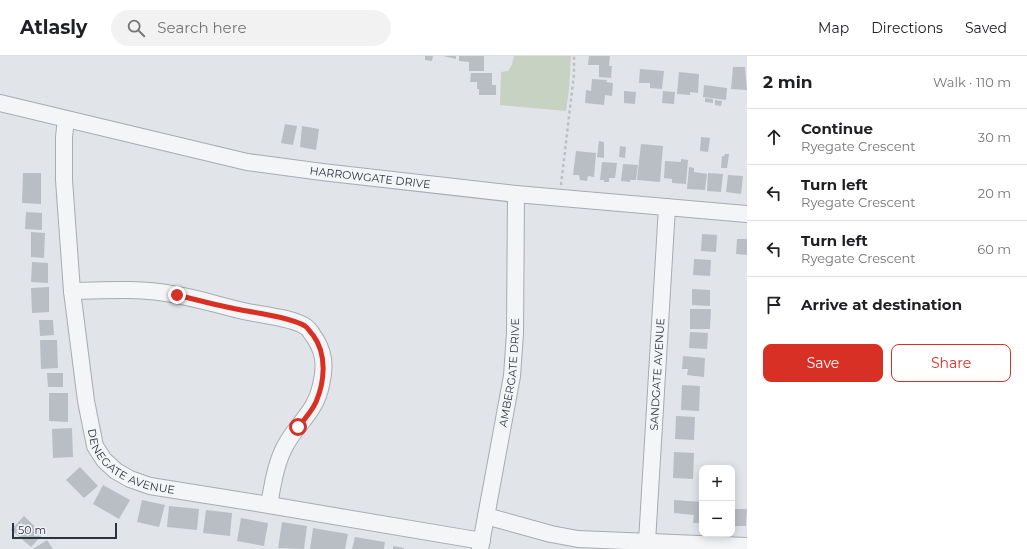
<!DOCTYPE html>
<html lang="en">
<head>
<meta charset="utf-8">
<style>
	body { margin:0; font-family:Montserrat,sans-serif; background:#f2f2f2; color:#202124 }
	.controls { position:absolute; right:12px; bottom:12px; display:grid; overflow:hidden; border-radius:8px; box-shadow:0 2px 10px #0003 }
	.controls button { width:36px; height:36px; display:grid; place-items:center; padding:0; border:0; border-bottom:1px solid #e0e0e0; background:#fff; color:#202124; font:20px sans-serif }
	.scale { position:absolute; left:12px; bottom:10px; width:105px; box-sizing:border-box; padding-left:4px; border:2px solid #2b333f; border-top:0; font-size:11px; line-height:14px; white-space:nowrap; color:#2b333f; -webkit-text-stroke:3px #f1f3f6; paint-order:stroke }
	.stop { position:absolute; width:12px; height:12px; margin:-9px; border:3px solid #d93025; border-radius:50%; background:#fff }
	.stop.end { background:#d93025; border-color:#fff; box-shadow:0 1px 4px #0008 }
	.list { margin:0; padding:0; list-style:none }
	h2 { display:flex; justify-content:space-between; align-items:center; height:52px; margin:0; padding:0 16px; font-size:17px }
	h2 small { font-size:13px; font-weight:400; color:#757577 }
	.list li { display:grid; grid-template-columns:26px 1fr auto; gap:12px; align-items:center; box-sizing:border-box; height:56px; padding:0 16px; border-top:1px solid #e0e0e0 }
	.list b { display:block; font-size:15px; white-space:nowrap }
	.list p { margin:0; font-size:13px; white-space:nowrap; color:#757577 }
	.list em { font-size:13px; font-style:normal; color:#757577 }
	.actions { display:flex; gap:8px; padding:12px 16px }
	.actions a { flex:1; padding:9px 0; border:1px solid #d93025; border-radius:8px; text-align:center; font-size:14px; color:#d93025 }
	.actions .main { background:#d93025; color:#fff }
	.icon { flex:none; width:22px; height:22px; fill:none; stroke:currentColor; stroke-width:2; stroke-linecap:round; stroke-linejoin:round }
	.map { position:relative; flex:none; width:747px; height:493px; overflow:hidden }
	header { display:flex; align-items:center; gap:24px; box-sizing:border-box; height:56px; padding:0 20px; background:#fff; border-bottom:1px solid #e0e0e0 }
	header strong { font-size:19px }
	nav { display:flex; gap:22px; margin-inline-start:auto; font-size:14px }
	.search { width:280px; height:36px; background:#f2f2f2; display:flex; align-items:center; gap:10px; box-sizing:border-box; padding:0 14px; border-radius:22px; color:#757577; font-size:15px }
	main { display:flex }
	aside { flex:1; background:#fff }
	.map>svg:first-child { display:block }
	.green { fill:#c7d2c3 }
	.building { fill:#b9bec5 }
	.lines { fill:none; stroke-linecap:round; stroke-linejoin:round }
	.minor-casing { stroke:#a7abb3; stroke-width:18 }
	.path { stroke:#bcbfc3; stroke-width:2.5; stroke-dasharray:3 3; stroke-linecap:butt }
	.minor { stroke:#f4f5f7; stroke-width:16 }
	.route { stroke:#d93025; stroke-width:5 }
	.labels { text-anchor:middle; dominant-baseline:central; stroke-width:3.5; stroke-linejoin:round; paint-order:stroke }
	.street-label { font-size:11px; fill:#2b333f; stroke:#f1f3f6 }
</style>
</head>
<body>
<header>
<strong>Atlasly</strong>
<div class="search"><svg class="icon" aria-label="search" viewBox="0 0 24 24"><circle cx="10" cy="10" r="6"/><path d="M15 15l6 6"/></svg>Search here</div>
<nav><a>Map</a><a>Directions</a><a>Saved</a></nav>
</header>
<main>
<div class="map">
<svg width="747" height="493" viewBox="0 0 747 493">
	<rect width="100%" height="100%" fill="#e1e4e9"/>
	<path class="green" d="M514 0H571L569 33 566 55 500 49 501 16 508 15 512 9Z"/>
	<path class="building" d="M425 0H433L432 5 425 4Z
		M443 0H456V3Z
		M459 0H484V15H469V6L459 5Z
		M589 0H610L609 10H612L611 22 599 21V9H588Z
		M733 11H745L747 34 731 33Z
		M640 13 664 15 662 33 650 32V27H639Z
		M679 16 699 18 698 37 690 36V39L677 38Z
		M471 17H492V29H496V39H479V33H477V26H470Z
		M592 23 607 24 606 26 613 27 612 40 605 39 604 49 585 47 586 34 591 35Z
		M704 29 727 32 726 44 703 41Z
		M624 35 636 36 635 48 624 47Z
		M663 35 675 36 674 48 662 47Z
		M705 42 713 43V47L705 46Z
		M715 44 722 45 721 50 715 49Z
		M285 68 297 70 293 89 281 87Z
		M302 70 319 73 316 94 300 91Z
		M701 81 710 82 708 96 700 95Z
		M599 85 604 86V102L597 101Z
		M641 88 663 90 660 126 637 124Z
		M620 90 626 91 625 102 619 101Z
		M576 95 596 97 594 121 588 120 587 125 580 124 579 119H573Z
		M725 98H729L727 112H721L722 100H724Z
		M681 103 688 104 686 128 672 127V123L664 122 665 105 681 106Z
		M602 106 617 107 615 122H609V126H604V124H600Z
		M623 108 638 109 636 124H630V126L621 125Z
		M689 111 694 112V116L707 118 705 134 687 133Z
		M23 117H41V148L22 147Z
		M708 117 723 118 721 136 707 135Z
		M728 119 743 120 741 138 726 136Z
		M26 156 42 157V174L25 173Z
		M31 176 45 177 44 202 31 201Z
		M702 178 717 179 716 196 701 195Z
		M737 183H747V199L736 198Z
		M694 203 711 204 710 220 693 219Z
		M32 206 48 207V227L31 226Z
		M49 231V256L32 257 31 232Z
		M692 233 710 234V250L692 249Z
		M690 253H711L710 273H690Z
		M39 264H53L54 279 40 280Z
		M690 276 708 277 707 293 689 292Z
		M40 284H57L58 312 41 313Z
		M683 300 705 302 704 321 687 319 688 313H682Z
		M47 317H63V331H48Z
		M682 329 700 330 699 355 681 354Z
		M49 337H68V366L49 365Z
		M676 360 695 361 694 384 675 383Z
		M72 372 73 401 53 402 52 373Z
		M674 396 694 397 693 423 673 422Z
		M80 411 98 430 84 442 66 424Z
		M103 429 130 444 119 463 93 448Z
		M142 444 165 449 159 471 137 466Z
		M674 444 702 446V467H693L694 459 674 457Z
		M169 450 199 453 197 474 167 471Z
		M732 453H747L746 470H732Z
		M206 454 232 457 230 480 203 477Z
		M24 460 43 478 31 491 11 474Z
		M241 462 268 467 264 490 237 485Z
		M282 466 307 470 304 493 278 492Z
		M313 472 348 478 345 493H310Z
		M355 481 385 486 384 493H352Z
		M47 484 53 493H33Z
		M393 490 404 492V493H393Z"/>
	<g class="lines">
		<g class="minor-casing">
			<g id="minor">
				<path id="s1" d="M0 47 247 106 322 116 516 138 747 158"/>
				<path id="s2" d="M66 63 64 81V124L72 235 86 345 95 390 104 404 116 415 130 423 150 430 269 449 482 485"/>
				<path d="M72 235C107 234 142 232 177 239 201 243 224 251 248 256 263 259 294 262 306 271 308 272 310 275 312 278 324 294 326 309 321 329 316 354 301 364 288 385 276 404 273 427 269 449"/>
				<path d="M486 460 551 478 578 483 747 490"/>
				<path id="s3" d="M647 486 667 151"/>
				<path id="s4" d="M480 493 512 320 515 277 516 138"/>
			</g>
		</g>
		<path class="path" d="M561 129 574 18V0"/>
		<use href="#minor" class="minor"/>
	</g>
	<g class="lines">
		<path class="route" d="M177 239C197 244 216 249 236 253 255 257 290 261 305 270 308 272 310 276 313 279 327 298 325 325 316 346 312 355 305 363 298 371"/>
	</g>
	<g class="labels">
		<g class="street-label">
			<text stroke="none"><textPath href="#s1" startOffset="378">HARROWGATE DRIVE</textPath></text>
			<text stroke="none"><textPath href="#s4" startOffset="179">AMBERGATE DRIVE</textPath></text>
			<text stroke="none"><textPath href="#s3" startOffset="168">SANDGATE AVENUE</textPath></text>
			<text stroke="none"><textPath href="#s2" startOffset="368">DENEGATE AVENUE</textPath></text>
		</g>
	</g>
</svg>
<div class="controls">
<button>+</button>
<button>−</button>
</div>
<div class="scale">50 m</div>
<div class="stop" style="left:298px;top:371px"></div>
<div class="stop end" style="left:177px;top:239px"></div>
</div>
<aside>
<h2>2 min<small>Walk · 110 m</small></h2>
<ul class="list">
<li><svg class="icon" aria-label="ahead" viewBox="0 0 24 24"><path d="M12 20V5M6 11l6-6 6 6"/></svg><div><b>Continue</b><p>Ryegate Crescent</p></div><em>30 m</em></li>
<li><svg class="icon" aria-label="left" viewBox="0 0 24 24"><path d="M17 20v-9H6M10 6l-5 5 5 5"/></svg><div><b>Turn left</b><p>Ryegate Crescent</p></div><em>20 m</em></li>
<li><svg class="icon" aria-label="left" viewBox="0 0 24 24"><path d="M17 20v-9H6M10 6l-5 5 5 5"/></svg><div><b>Turn left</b><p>Ryegate Crescent</p></div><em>60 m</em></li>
<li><svg class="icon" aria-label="arrive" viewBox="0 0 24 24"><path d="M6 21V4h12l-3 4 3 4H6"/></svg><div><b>Arrive at destination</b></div></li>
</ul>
<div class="actions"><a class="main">Save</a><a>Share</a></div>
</aside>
</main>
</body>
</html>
